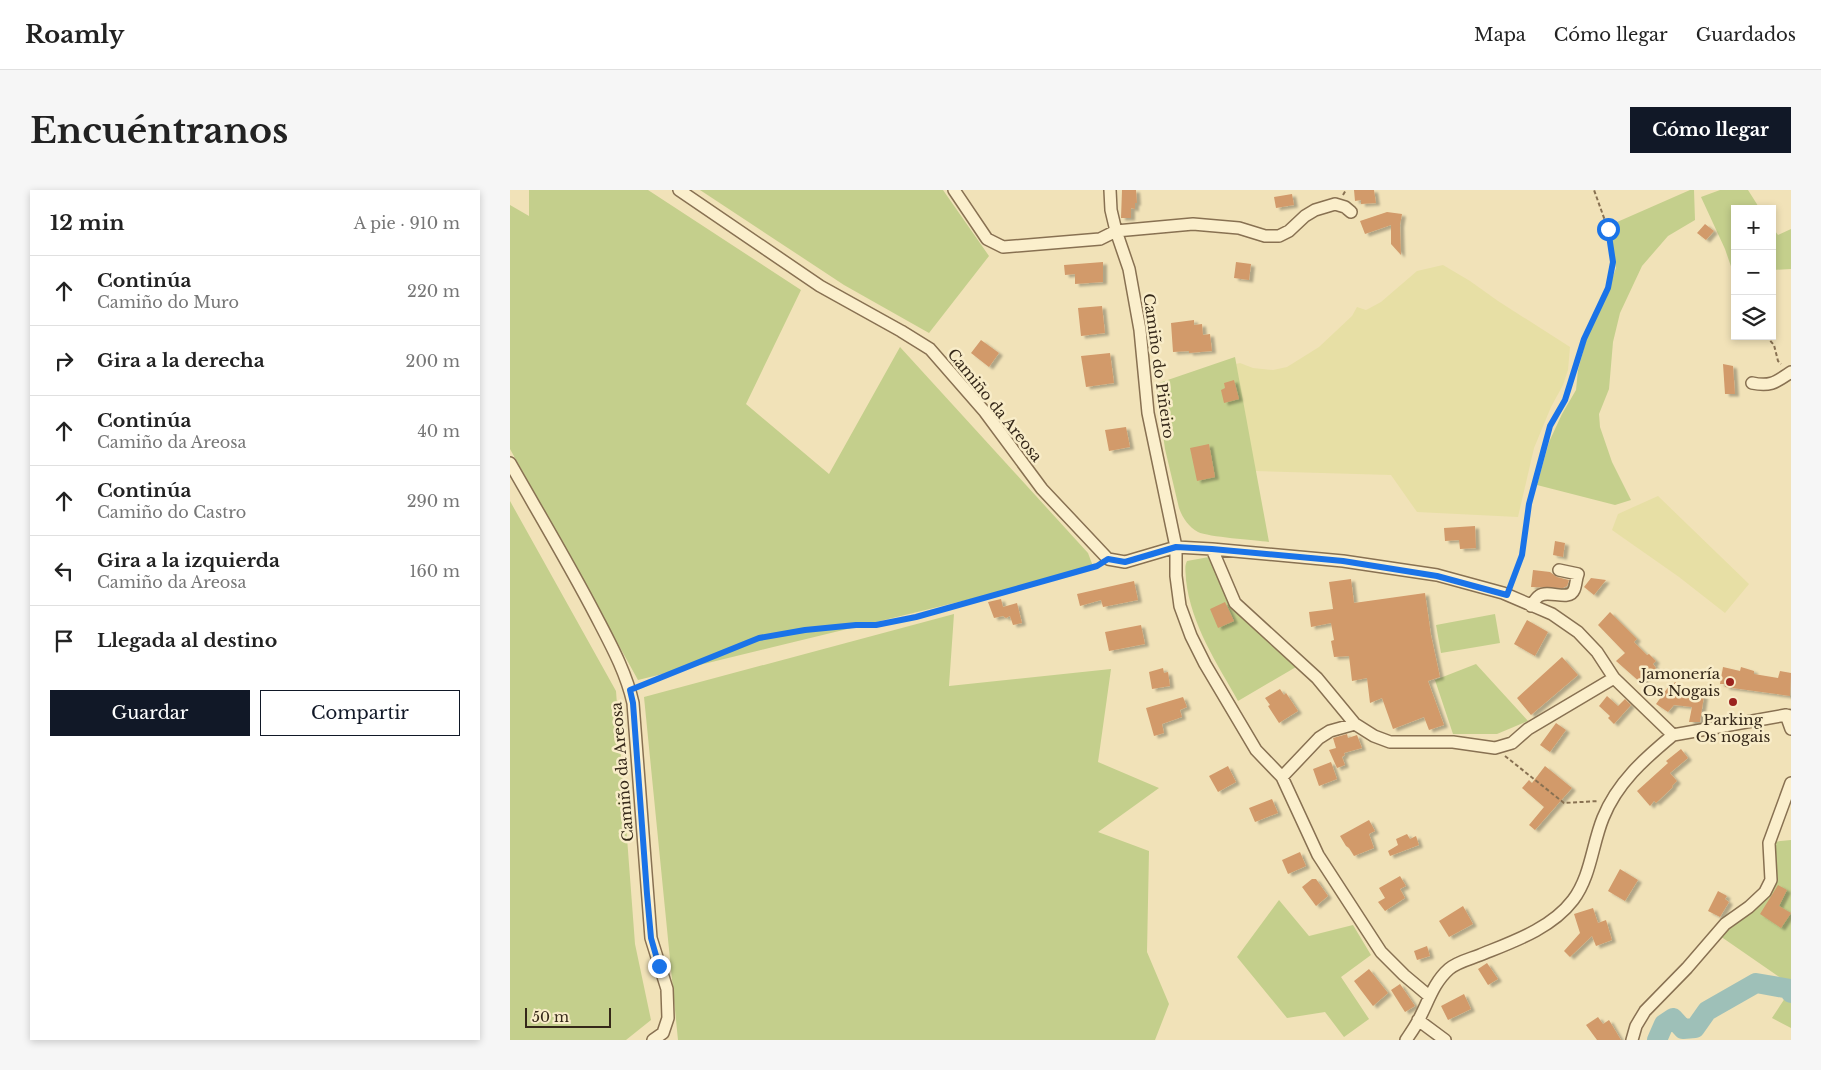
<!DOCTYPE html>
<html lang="es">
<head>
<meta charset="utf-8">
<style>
	body { margin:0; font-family:"Libre Baskerville",serif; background:#f6f6f6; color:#222 }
	.controls { position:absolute; right:15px; top:15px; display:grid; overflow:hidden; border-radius:0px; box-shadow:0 2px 8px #0003 }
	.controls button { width:45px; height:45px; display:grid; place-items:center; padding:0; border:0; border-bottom:1px solid #e0e0e0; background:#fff; color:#222; font:25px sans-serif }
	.scale { position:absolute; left:15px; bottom:12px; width:86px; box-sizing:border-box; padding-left:5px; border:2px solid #352819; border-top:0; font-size:14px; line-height:18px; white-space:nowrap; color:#352819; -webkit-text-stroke:4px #f8ecc8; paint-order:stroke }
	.stop { position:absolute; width:15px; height:15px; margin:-11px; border:4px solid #1a73e8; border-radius:50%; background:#fff }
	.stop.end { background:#1a73e8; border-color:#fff; box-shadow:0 1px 5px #0008 }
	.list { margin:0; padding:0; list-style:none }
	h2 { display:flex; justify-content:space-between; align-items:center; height:65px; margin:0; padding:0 20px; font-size:21px }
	h2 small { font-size:16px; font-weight:400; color:#767676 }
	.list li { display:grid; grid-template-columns:32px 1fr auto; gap:15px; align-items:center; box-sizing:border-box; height:70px; padding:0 20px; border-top:1px solid #e0e0e0 }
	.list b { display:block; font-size:19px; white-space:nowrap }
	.list p { margin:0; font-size:16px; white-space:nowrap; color:#767676 }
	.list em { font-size:16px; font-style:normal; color:#767676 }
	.actions { display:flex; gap:10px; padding:15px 20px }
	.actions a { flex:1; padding:11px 0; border:1px solid #111827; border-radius:0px; text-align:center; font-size:18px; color:#111827 }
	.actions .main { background:#111827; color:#fff }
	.icon { flex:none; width:28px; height:28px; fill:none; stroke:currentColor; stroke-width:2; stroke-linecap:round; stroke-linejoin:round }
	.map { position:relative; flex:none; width:1281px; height:850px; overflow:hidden; border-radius:0px }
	header { display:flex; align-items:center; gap:30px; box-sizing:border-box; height:70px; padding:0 25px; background:#fff; border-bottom:1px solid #e0e0e0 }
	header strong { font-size:24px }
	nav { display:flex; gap:28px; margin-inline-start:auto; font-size:18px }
	.intro { display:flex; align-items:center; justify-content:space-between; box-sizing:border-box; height:120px; padding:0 30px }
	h1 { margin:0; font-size:35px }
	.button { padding:12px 22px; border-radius:0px; background:#111827; color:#fff; font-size:18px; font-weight:700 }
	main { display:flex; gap:30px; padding:0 30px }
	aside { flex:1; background:#fff; border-radius:0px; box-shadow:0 2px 8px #0003 }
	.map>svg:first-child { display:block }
	.farmland { fill:#e7dfa5 }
	.green { fill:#c4cf8c }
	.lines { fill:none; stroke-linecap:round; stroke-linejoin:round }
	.river { stroke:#9ec0b8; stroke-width:20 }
	.building { fill:#d29a6b; filter:url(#shadow) }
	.minor-casing { stroke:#887152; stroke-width:14 }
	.path { stroke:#887152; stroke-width:2; stroke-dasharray:4 2.5; stroke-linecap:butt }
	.minor { stroke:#fbefcc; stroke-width:11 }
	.route { stroke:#1a73e8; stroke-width:6 }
	.poi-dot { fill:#9b231e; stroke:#f8ecc8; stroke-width:2 }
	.labels { text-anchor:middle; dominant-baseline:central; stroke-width:5; stroke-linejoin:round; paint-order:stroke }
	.street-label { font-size:15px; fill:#352819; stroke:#f8ecc8 }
	.poi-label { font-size:15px; fill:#352819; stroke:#f8ecc8; text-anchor:end }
</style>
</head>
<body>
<header>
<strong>Roamly</strong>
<nav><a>Mapa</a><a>Cómo llegar</a><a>Guardados</a></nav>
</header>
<div class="intro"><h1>Encuéntranos</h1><a class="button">Cómo llegar</a></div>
<main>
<aside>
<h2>12 min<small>A pie · 910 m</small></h2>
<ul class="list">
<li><svg class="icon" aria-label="ahead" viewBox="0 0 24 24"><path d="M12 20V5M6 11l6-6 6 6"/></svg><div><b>Continúa</b><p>Camiño do Muro</p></div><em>220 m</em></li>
<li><svg class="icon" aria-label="right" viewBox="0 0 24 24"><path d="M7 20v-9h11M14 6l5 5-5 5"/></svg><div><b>Gira a la derecha</b></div><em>200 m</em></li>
<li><svg class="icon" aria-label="ahead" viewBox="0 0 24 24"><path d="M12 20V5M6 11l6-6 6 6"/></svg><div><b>Continúa</b><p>Camiño da Areosa</p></div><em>40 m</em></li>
<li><svg class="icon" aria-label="ahead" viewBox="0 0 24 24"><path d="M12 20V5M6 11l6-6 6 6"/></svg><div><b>Continúa</b><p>Camiño do Castro</p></div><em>290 m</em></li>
<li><svg class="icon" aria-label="left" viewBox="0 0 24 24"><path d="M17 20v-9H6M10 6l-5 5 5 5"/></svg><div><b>Gira a la izquierda</b><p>Camiño da Areosa</p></div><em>160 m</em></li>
<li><svg class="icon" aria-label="arrive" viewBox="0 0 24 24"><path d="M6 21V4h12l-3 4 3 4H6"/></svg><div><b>Llegada al destino</b></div></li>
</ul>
<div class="actions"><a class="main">Guardar</a><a>Compartir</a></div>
</aside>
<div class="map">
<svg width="1281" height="850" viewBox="0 0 1281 850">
	<defs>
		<filter id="shadow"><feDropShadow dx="4" dy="2.5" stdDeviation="1" flood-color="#0004"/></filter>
	</defs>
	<rect width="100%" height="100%" fill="#f1e2b8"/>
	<path class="farmland" d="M933 75 960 91 988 111 1060 157 1058 180 1053 195 1041 217 1024 258 1008 327 907 322 881 285 745 281 726 174 730 173 743 178 763 180 777 177 809 157 842 126 847 117 856 120 858 119 871 112 907 81Z
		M1148 306 1239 394 1215 423 1169 387 1102 340 1108 324Z"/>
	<path class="green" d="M19 0H138L291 100 236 214 319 284 390 157 578 363 584 379 128 490 0 259V15L19 26Z
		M190 0H433L479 66 419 143 334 95Z
		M1180 0H1184L1185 30 1158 46 1132 76 1110 123 1103 152 1099 199 1089 224 1090 237 1102 272 1121 310 1105 315 1027 295 1039 252 1052 224 1066 200 1068 180 1077 147 1094 111 1106 78 1098 36Z
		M1210 0H1238L1250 19H1225V88L1215 59 1191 7Z
		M1262 37 1268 45 1281 39V79L1262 80Z
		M725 167 759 352C745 350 698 347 688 342 679 337 673 329 669 318L655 259 646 194Z
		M0 311 106 501 125 754 141 830 116 850H0Z
		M699 367 701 368 722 415 786 477 728 511C707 473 681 435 676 390 676 383 674 377 677 371Z
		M444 424 439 496 601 479 588 572 649 598 588 642 639 661 637 762 659 814 645 850H168L134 507Z
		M985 424 990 453 931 463 926 435Z
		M966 474 1018 531 987 544H943L925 490Z
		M1281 650V795L1210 746 1238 725 1254 710 1262 652Z
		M769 710 799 746 843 735 861 765 831 787 859 829 834 847 815 822 777 828 727 767Z
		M1281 799V838L1262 828Z"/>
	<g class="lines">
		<path class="river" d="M1147 850 1154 834 1163 828 1173 839 1185 838 1197 821 1246 793 1280 799 1281 803"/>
	</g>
	<path class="building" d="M612 0H626L627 13H625V19L621 18V28H611Z
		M844 0H864L866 13 851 14V10L845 11Z
		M782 4 784 15 766 18 764 7Z
		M877 22 892 24 890 35 891 65 881 54V35L855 44 850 31Z
		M1195 34 1204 41 1196 50 1187 43Z
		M593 72V92L565 94V84L555 85 554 75Z
		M726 72 741 74 739 90 724 88Z
		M592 116 595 143 571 146 568 118Z
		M684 130V135L692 134 693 145 700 144 702 161 679 163V161L663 162 661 133Z
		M471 150 489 163 479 177 461 163Z
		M600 163 604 193 576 197 571 166Z
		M1213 174 1223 176 1225 204H1215Z
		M724 190 729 209 714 213 711 200 715 198 714 193Z
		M616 237 620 257 599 261 595 240Z
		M699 254 705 287 687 291 680 258Z
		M965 336 966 358 950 359 949 350 935 351 934 338Z
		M1045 351 1055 353 1053 367 1043 365Z
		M1023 380 1040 382 1047 387 1059 390 1057 396 1053 398 1021 397Z
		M1081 388 1096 390 1084 405 1074 397Z
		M841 389 844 413 915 403 921 445 930 487 918 491 934 535 919 540 914 527 883 539 872 508 860 513 857 488 842 491 839 466 824 467 821 451 824 450 821 433 801 437 799 422 823 419 819 392Z
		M624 391 628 410 593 417 591 410 570 416 567 404Z
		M491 409 493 417 507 413 512 433 503 435 500 426 496 428 493 426 484 428 478 412Z
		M715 412 724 431 708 438 700 419Z
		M1100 422 1127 449 1124 452 1137 465 1139 464 1146 471 1143 474 1146 478 1131 493 1106 471 1115 463 1088 435Z
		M1017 430 1038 442 1025 466 1004 454Z
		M631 435 635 454 599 461 595 442Z
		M1052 467 1068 485 1021 525 1007 508Z
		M1213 477 1230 481 1231 477 1244 481V484L1268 488 1270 481 1281 483 1280 506 1215 497 1216 494H1210Z
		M653 478 654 483 658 482 660 496 642 499 639 482Z
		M1165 492 1176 500 1189 502 1188 504 1194 506 1190 532H1179L1182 517 1164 515 1158 522 1146 514 1159 496 1161 497Z
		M770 499 774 505 776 503 788 521 769 533 758 516 760 515 755 508Z
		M1097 506 1108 516 1115 509 1121 515 1104 534 1098 528 1100 526 1089 516Z
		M673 507 677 517 670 520 672 527 652 534 654 543 644 546 636 518Z
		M1046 533 1056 540 1040 562 1030 555Z
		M837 544 838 548 847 545 852 558 834 563 835 565 832 567 835 575 827 578 819 560 826 558 823 548Z
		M1171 559 1178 568 1160 583 1167 591 1162 596 1163 597 1146 613 1144 611 1140 616 1127 601 1158 573 1156 571Z
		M821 572 827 589 809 596 803 579Z
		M718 576 726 592 708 602 699 586Z
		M1035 576 1062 598 1025 640 1019 635 1034 617 1012 598 1019 590 1022 593Z
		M762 609 768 623 745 632 739 618Z
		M859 630 865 641 859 644 864 658 844 666 839 658 836 656 830 646Z
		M897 644 900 649 906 646 909 655 880 666 878 661 888 655 886 649Z
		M790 662 796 676 778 684 772 670Z
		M1110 679 1128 690 1115 711 1098 701Z
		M890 686 896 696 890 699 895 708 875 721 868 712 875 708 869 698Z
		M802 689H806L818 706 806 716 792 697Z
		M1268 695 1277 700 1269 716 1281 723 1271 738 1250 724Z
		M1208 701 1217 706 1215 709 1219 712 1210 727 1198 721Z
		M953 716 963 734 939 747 929 731Z
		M1083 718 1088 733 1096 730 1102 750 1086 756 1082 746 1060 767 1054 761 1070 743 1064 724Z
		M917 756 920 766 907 770 904 761Z
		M977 773 988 789 978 795 968 779Z
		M859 779 878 803 863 816 844 791Z
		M890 794 905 816 895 822 881 800Z
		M954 804 961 819 938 830 931 816Z
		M1088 827 1093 834 1099 830 1111 850H1087L1076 835Z"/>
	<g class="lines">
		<g class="minor-casing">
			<path id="minor" d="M169 0 310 96 391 141 420 159 475 222 532 299 598 369 615 372 666 357 702 359 833 371 927 385 993 403 1042 424 1068 442 1087 462 1104 488 1163 545 1276 525 1281 526
				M444 0 477 49 493 57 590 49 606 41 683 34 729 38 755 46H769L779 41 795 26 805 20 825 14 835 17 841 22
				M600 0 601 20 606 41 619 79 630 140 638 223 666 357V386L670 416 681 446 695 474 746 560 772 587 808 665 871 762 894 785 919 806
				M1242 193C1261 197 1266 192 1281 182
				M0 273C29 324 59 374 86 426 101 455 116 482 123 513L141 748 157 799 158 828 153 843 143 850
				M702 359 725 413 807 488 845 534 864 546 880 552H943L985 558 1002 553 1018 539 1104 488
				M1021 416C1023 413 1026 408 1029 406 1039 399 1059 412 1064 400 1066 396 1066 389 1068 384L1049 380
				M1276 525 1281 539
				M772 587 809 548 820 541 845 534
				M908 830 935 850
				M896 850C900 844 905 837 908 831 918 813 923 793 939 779 947 772 960 769 970 765 1002 752 1041 739 1063 710 1081 686 1082 655 1093 628 1107 593 1134 569 1163 545
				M1122 850 1126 836 1135 821 1177 778 1215 734 1239 717 1255 702 1261 690 1259 653 1281 593"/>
		</g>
		<path class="path" d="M833 5 836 0
			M1256 146 1264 155 1268 171 1271 174
			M1001 393 1012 365 1019 314 1040 236 1055 210 1074 149 1098 98 1103 72 1098 39 1084 0
			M130 496 249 448 295 440 346 435H366L406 427 589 374
			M995 566 1054 613 1089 611"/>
		<use href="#minor" class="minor"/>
	</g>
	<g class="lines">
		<path class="route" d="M149 776 141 748 137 704 123 513 120 500 249 448 295 440 346 435H366L406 427 587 376 598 369 615 372 666 357 702 359 833 371 927 386 997 405 1012 365 1019 314 1040 236 1055 210 1074 149 1098 98 1103 72 1098 39"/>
	</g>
	<g class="poi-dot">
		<circle cx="1220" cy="492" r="5"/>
		<circle cx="1223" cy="512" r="5"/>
	</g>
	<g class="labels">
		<g class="street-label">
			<text transform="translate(649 176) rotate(82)">Camiño do Piñeiro</text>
			<text transform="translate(485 215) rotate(51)">Camiño da Areosa</text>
			<text transform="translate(112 582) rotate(-95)">Camiño da Areosa</text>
		</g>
		<g class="poi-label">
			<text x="1210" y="483">Jamonería<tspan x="1210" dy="17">Os Nogais</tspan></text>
			<text x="1223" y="529" text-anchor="middle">Parking<tspan x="1223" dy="17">Os nogais</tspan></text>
		</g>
	</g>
</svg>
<div class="controls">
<button>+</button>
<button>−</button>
<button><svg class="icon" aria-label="layers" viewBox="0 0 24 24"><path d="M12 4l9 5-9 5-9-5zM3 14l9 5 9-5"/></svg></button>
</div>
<div class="scale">50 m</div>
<div class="stop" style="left:1098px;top:39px"></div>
<div class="stop end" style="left:149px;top:776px"></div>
</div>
</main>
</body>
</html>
